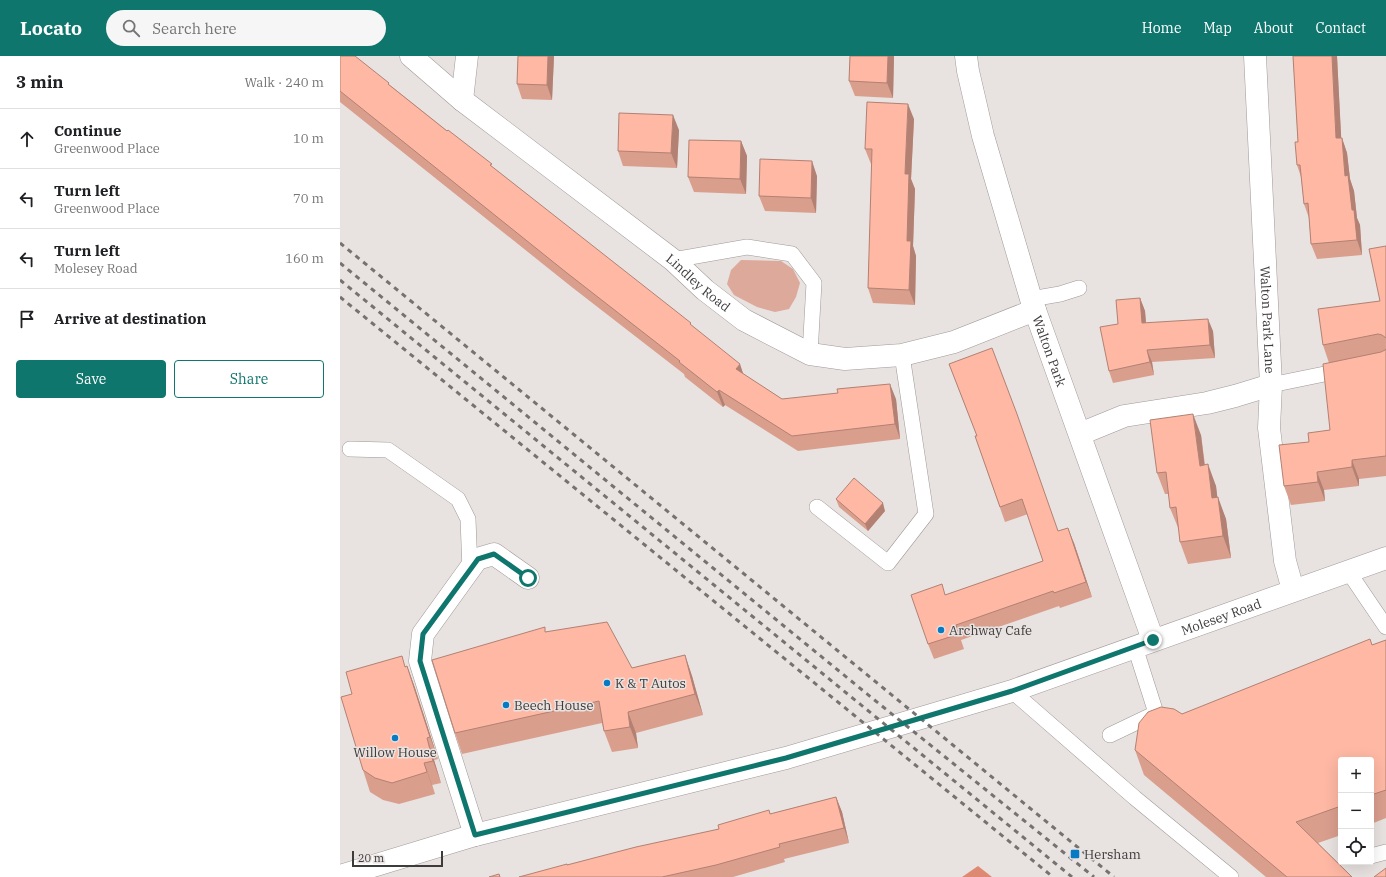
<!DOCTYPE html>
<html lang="en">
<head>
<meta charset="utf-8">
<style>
	body { margin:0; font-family:"IBM Plex Serif",serif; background:#f6f6f6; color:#202124 }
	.controls { position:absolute; right:12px; bottom:12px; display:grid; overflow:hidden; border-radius:4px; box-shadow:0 4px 16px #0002 }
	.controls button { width:36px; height:36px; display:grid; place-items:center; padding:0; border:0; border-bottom:1px solid #e0e0e0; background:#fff; color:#202124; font:20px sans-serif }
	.scale { position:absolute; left:12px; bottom:10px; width:91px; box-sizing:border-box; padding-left:4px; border:2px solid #3e3b3b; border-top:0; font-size:11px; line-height:14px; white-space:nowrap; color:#3e3b3b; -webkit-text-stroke:3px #e8e2e0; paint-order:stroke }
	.stop { position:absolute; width:12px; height:12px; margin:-9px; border:3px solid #0f766e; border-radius:50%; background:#fff }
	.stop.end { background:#0f766e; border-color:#fff; box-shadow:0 1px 4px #0008 }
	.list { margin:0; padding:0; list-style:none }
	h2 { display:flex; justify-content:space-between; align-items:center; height:52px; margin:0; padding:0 16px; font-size:17px }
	h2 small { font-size:13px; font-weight:400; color:#757577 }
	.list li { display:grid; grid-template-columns:26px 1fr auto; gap:12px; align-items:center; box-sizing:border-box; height:60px; padding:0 16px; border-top:1px solid #e0e0e0 }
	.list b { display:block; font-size:15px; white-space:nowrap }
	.list p { margin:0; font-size:13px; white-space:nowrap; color:#757577 }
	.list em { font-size:13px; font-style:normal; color:#757577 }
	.actions { display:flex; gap:8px; padding:12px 16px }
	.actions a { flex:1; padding:9px 0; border:1px solid #0f766e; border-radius:4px; text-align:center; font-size:14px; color:#0f766e }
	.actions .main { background:#0f766e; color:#fff }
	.icon { flex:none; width:22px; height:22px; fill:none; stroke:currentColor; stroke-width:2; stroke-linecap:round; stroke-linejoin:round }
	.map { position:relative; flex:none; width:1046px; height:821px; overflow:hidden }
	header { display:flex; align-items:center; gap:24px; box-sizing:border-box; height:56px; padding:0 20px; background:#0f766e; color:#fff }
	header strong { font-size:19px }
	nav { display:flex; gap:22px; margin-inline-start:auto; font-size:14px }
	.search { width:280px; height:36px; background:#f6f6f6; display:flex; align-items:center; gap:10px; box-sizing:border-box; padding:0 14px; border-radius:22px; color:#757577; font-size:15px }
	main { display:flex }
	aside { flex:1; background:#fff }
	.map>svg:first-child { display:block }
	.green { fill:#dda99a }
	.forest { fill:#de8a73 }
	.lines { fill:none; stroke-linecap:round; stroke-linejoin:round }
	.lane-casing { stroke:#9f9998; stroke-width:16 }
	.street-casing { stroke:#9f9998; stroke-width:23 }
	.secondary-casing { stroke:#9f9998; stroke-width:23 }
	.lane { stroke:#fff; stroke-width:15 }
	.street { stroke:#fff; stroke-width:22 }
	.secondary { stroke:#fff; stroke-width:22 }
	.rail { stroke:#767272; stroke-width:3; stroke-dasharray:5 5; stroke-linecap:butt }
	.wall { fill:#da9e8d }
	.shaded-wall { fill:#b28173 }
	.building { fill:#feb8a4; stroke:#b28173 }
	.route { stroke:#0f766e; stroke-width:5 }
	.poi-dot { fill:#077ac4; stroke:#e8e2e0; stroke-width:1.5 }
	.labels { text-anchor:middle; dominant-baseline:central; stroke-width:3; stroke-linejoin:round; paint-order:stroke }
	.street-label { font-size:13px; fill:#3e3b3b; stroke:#e8e2e0 }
	.poi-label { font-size:13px; fill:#3e3b3b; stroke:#e8e2e0; text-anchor:start }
</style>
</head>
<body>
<header>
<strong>Locato</strong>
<div class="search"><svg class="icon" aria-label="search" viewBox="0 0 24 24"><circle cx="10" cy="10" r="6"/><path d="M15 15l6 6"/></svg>Search here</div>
<nav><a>Home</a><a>Map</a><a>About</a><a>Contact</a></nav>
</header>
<main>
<aside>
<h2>3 min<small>Walk · 240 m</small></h2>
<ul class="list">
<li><svg class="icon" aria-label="ahead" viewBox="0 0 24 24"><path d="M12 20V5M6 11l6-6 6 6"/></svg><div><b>Continue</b><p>Greenwood Place</p></div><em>10 m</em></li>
<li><svg class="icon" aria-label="left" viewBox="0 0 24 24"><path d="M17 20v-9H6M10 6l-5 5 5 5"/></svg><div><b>Turn left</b><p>Greenwood Place</p></div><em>70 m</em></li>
<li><svg class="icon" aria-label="left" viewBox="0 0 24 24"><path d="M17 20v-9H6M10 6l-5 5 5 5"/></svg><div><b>Turn left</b><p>Molesey Road</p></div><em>160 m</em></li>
<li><svg class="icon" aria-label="arrive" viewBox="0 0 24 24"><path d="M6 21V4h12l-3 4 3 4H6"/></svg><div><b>Arrive at destination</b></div></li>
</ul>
<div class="actions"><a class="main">Save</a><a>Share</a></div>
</aside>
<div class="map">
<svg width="1046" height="821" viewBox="0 0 1046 821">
	<rect width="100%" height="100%" fill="#e8e2e0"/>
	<path class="green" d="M401 204 441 205 453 213 460 227 456 241 449 253 435 256 417 251 394 239 387 228 391 214Z"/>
	<path class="forest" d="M638 810 652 821H622Z"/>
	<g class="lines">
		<g class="lane-casing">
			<path id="lane" d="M333 204 407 191 452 198 474 227 470 298
				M691 243 720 238 739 232
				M931 329 1004 314
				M10 393 48 394 118 443 128 463 130 514
				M477 451 548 507 586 458 562 299
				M1008 515 1046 571
				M672 635 795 742 891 821
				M770 679 816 657 795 591
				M1031 800 1046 796"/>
		</g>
		<g class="street-casing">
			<g id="street">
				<path id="s1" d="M71 0 122 44 333 204 365 234 404 264 470 298 505 303 562 299 614 286 695 254"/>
				<path id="s2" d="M626 0 628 15 643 80 691 243 813 584"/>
				<path id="s3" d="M915 0 931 329 929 372 945 505 953 534"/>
				<path d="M122 44 127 0"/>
				<path d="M740 378 784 360 867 347 895 340 931 329"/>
				<path d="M135 779 80 605 83 578 137 503 154 498 188 522"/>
			</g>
		</g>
		<g class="secondary-casing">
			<g id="secondary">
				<path id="s4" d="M0 820 135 779 446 702 672 635 1046 502"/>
			</g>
		</g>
		<use href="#lane" class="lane"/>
		<use href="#street" class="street"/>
		<use href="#secondary" class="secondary"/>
		<path class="rail" d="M0 187 774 821
			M0 207 532 642 754 821
			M0 224 732 821
			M0 241 713 821"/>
	</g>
	<path class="wall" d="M0 0 51 30 352 270 403 318 442 343H556L560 383 458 395 385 349 383 351 345 321 344 318 233 232 0 46Z
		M178 0H214L212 44 182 43 177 28Z
		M510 0H554L553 42 515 40 509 25Z
		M953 0H997L1001 82H1002L1007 97 1010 123 1014 135 1017 162 1020 169 1022 199 977 203 971 188 969 162 964 148 961 121 957 109 958 86Z
		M574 63 571 123 575 133 573 190 576 200 575 249 533 247 528 232 532 108H531L525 93Z
		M339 74 337 112 283 110 278 95Z
		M401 85 407 100 406 138 354 136 348 121Z
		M477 120 476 157 425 155 419 140Z
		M1046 190V420L1019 423V430L984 434 985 445 951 449 944 430 969 386 990 374 989 307 983 289 1040 245Z
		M800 242 805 255 806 267 873 275 875 302 812 306 814 319 773 327 769 315 778 268Z
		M609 308 718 475 734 487 752 541 720 552 719 550 621 584 624 593 594 603 588 588 606 539 703 505 688 458 665 466 635 380H637Z
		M861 379 865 409 876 430 877 441 886 463 891 502 848 508 840 486 839 474 830 452 829 438H825L817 417Z
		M496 443 545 455 528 475 499 451Z
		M206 576 292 612 345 599 352 620 363 659 296 677 298 692 272 696 264 675 262 667 122 698 115 677Z
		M1046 584V762L1031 768V704H1001V779L978 787 1012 821H926L804 719 795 694 842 658Z
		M66 610H67L75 632 98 703 94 704 101 727 92 729 95 738 59 748 43 744 30 736 23 714 12 638Z
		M496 741 502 756 509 787 444 803 445 806 393 821H179L379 773 430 758Z"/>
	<path class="shaded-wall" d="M208 0H214L212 44 207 29Z
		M548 0H554L553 42 547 27Z
		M992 0H997L1002 97 996 82Z
		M568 48 574 63 571 123 575 133 573 190 576 200 575 249 569 234 567 185 565 118Z
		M333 59 339 74 337 112 331 97Z
		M1002 82 1007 97 1010 123 1014 135 1017 162 1020 169 1022 199 1017 184 1012 154 1005 120Z
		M401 85 407 100 406 138 400 123Z
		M472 105 477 120 476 157 471 142Z
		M800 242 805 255 807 280 802 267Z
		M868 263 873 275 875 302 870 289Z
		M807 294 812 306 814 319 810 306Z
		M400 308 405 323 396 313Z
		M550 328 556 343 560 383 555 368Z
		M379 334 385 349 383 351 377 336Z
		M853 358 861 379 867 431 860 410Z
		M1012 404 1019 423V430L1012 411Z
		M868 408 876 430 880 463 872 442Z
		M977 416 984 434 985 445 978 426Z
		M878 441 886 463 891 502 883 480Z
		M543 447 545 455 528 475 525 468Z
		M728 472 734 487 752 541 746 526Z
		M345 599 352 620 363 659 355 638Z
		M67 610 75 632 98 703 90 681Z
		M288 656 296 677 298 692 290 671Z
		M87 682 94 704 101 727 93 705Z
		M84 707 92 729 95 738 87 716Z
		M496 741 502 756 509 787 504 772Z"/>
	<path class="building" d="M0 0H15L49 27 48 28 107 75 108 74 152 108 150 109 351 267 350 268 400 308 396 313 442 343 498 337 497 333 550 328 555 368 452 380 379 334 377 336 339 306 340 305 227 217 0 35Z
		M178 0H208L207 29 177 28Z
		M510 0H548L547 27 509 25Z
		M953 0H992L996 82H1002L1005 120 1008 119 1012 154H1014L1017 184 971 188 968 147 964 148 960 109H957L955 86H958Z
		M527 46 568 48 565 118H569L567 185H571L569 234 528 232 532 93H525Z
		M279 57 333 59 331 97 278 95Z
		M349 84 401 85 400 123 348 121Z
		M420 103 472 105 471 142 419 140Z
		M1046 190V282L1042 279 1038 278 983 289 978 253 1040 245 1029 193Z
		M800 242 802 267 868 263 870 289 807 294 810 306 769 315 760 271 778 268 776 244Z
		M652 292 677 358 718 475 728 472 746 526 714 537 713 535 616 569 619 578 588 588 571 539 602 528 605 539 703 505 682 443 660 451 635 380H637L609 308Z
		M1046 293V400L1012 404V411L977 416 978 426 944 430 939 389 969 386 968 377 990 374 983 308 1041 296 1045 294Z
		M853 358 860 410 868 408 872 442 878 441 883 480 840 486 836 451 830 452 826 416 817 417 810 364Z
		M514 422 543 447 525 468 496 443Z
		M267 566 292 612 345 599 355 638 288 656 290 671 264 675 259 645 115 677 92 604 205 571V576Z
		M1030 583 1032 589 1046 584V734L1031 739V704H1001V750L956 766 1012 821H947L795 694 799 667 808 656 821 651 834 653 842 658Z
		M62 600 65 611 67 610 90 681 87 682 93 705 84 707 87 716 52 727 35 722 23 714 1 641 12 638 6 616Z
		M496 741 504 772 439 788 440 791 376 809 322 821H179L227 808V809L296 791 379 773 378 769 429 754 430 758Z
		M1046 812V821H1034Z
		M159 818 160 821H149Z"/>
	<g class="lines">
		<path class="route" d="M188 522 154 498 138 503 83 578 80 605 135 779 446 702 672 635 813 584"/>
	</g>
	<g class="poi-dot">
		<circle cx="601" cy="574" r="4"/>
		<circle cx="267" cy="627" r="4"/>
		<circle cx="166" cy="649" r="4"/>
		<circle cx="55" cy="682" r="4"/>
		<rect x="730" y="793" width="10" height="10" rx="2"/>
	</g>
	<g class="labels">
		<g class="street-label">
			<text stroke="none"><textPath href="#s1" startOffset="366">Lindley Road</textPath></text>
			<text stroke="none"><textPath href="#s3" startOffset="264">Walton Park Lane</textPath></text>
			<text stroke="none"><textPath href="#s2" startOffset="307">Walton Park</textPath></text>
			<text stroke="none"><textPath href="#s4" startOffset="919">Molesey Road</textPath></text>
		</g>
		<g class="poi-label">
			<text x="609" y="574">Archway Cafe</text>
			<text x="275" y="627">K &amp; T Autos</text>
			<text x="174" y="649">Beech House</text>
			<text x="55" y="696" text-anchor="middle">Willow House</text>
			<text x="744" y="798">Hersham</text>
		</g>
	</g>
</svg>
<div class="controls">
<button>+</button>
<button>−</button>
<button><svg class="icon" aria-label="locate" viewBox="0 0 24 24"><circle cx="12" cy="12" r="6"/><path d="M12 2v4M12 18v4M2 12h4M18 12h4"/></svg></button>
</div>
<div class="scale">20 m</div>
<div class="stop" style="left:188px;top:522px"></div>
<div class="stop end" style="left:813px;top:584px"></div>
</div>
</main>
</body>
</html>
